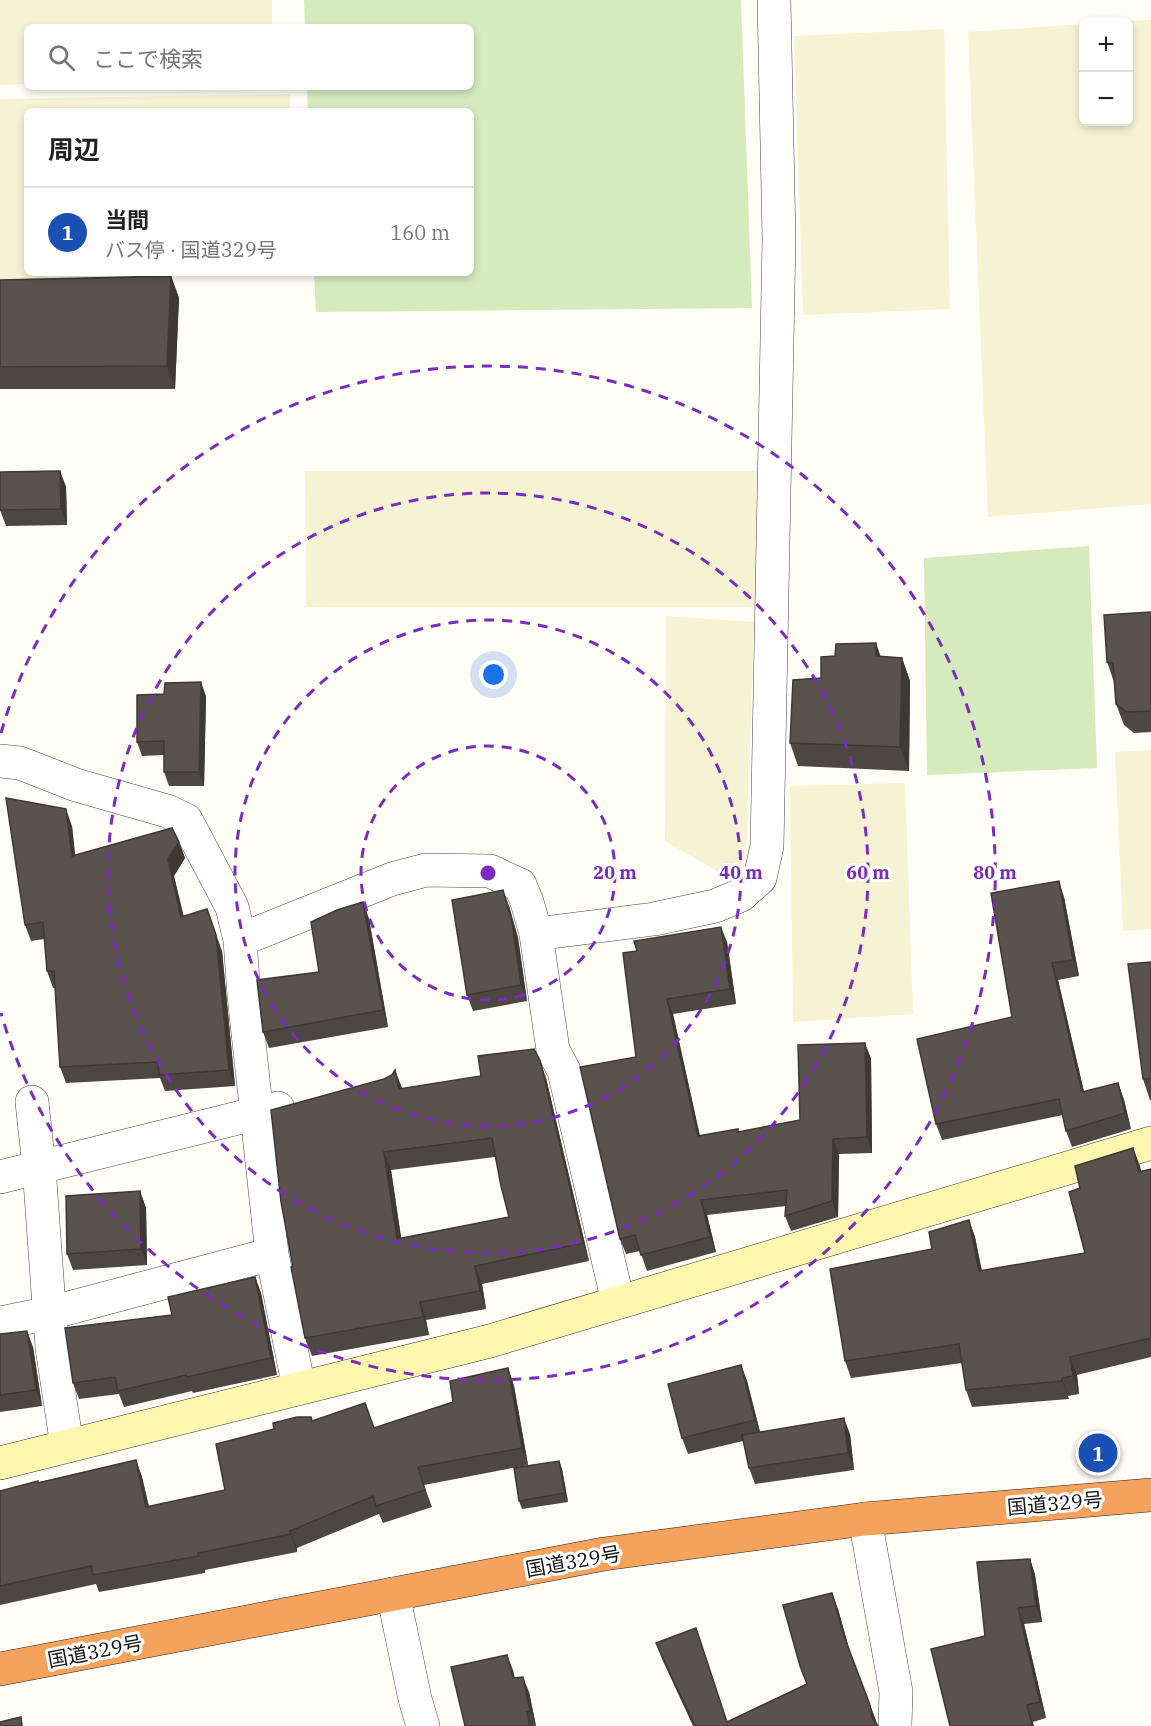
<!DOCTYPE html>
<html lang="ja">
<head>
<meta charset="utf-8">
<style>
	body { margin:0; font-family:"IBM Plex Serif","Noto Sans JP",serif; background:#f2f2f2; color:#222 }
	.controls { position:absolute; right:18px; top:18px; display:grid; overflow:hidden; border-radius:9px; box-shadow:0 3px 9px #0003 }
	.controls button { width:54px; height:54px; display:grid; place-items:center; padding:0; border:0; border-bottom:2px solid #e0e0e0; background:#fff; color:#222; font:30px sans-serif }
	.you { position:absolute; left:494px; top:675px; width:21px; height:21px; margin:-15px; border:4px solid #fff; border-radius:50%; background:#1a73e8; box-shadow:0 0 0 9px #1a73e833 }
	.badge { display:grid; place-items:center; width:39px; height:39px; border-radius:50%; background:#7c3aed; color:#fff; font-size:20px; font-weight:700 }
	.pin { position:absolute; translate:-50% -50%; border:3px solid #fff; box-shadow:0 2px 6px #0006 }
	.list { margin:0; padding:0; list-style:none }
	h2 { display:flex; justify-content:space-between; align-items:center; height:78px; margin:0; padding:0 24px; font-size:26px }
	h2 small { font-size:20px; font-weight:400; color:#767676 }
	.list li { display:grid; grid-template-columns:39px 1fr auto; gap:18px; align-items:center; box-sizing:border-box; height:90px; padding:0 24px; border-top:2px solid #e0e0e0 }
	.list b { display:block; font-size:22px; white-space:nowrap }
	.list p { margin:0; font-size:20px; white-space:nowrap; color:#767676 }
	.list em { font-size:20px; font-style:normal; color:#767676 }
	.icon { flex:none; width:33px; height:33px; fill:none; stroke:currentColor; stroke-width:2; stroke-linecap:round; stroke-linejoin:round }
	.map { position:relative; flex:none; width:1151px; height:1726px; overflow:hidden }
	.search { position:absolute; background:#fff; box-shadow:0 3px 9px #0003; left:24px; top:24px; width:450px; height:66px; display:flex; align-items:center; gap:15px; box-sizing:border-box; padding:0 21px; border-radius:9px; color:#767676; font-size:22px }
	.panel { position:absolute; background:#fff; box-shadow:0 3px 9px #0003; left:24px; top:108px; width:450px; height:168px; border-radius:9px }
	.map>svg:first-child { display:block }
	.farmland { fill:#f6f3d4 }
	.green { fill:#d5ebbd }
	.lines { fill:none; stroke-linecap:round; stroke-linejoin:round }
	.street-casing { stroke:#444; stroke-width:34 }
	.secondary-casing { stroke:#333; stroke-width:34 }
	.highway-casing { stroke:#222; stroke-width:34 }
	.street { stroke:#fff; stroke-width:33 }
	.secondary { stroke:#fff6b0; stroke-width:33 }
	.highway { stroke:#f5a25d; stroke-width:33 }
	.wall { fill:#4d4742; fill-rule:evenodd }
	.shaded-wall { fill:#3f3936 }
	.building { fill:#5a524d; stroke:#3f3936; stroke-width:1.5; fill-rule:evenodd }
	.ring { fill:none; stroke:#7b2cbf; stroke-width:3; stroke-dasharray:10 8 }
	.labels { text-anchor:middle; dominant-baseline:central; stroke-width:6; stroke-linejoin:round; paint-order:stroke }
	.street-label { font-size:20px; fill:#111; stroke:#fff }
	.centre { fill:#7b2cbf; stroke:#fff; stroke-width:3 }
	.ring-label { font-size:18px; text-anchor:middle; font-weight:bold; fill:#7b2cbf; stroke:#fff; stroke-width:6; stroke-linejoin:round; paint-order:stroke }
</style>
</head>
<body>
<div class="map">
<svg width="1151" height="1726" viewBox="0 0 1151 1726">
	<rect width="100%" height="100%" fill="#fffdf5"/>
	<path class="farmland" d="M0 0H272V27H27V84L0 85Z
		M1151 20V504L988 517 968 32 1083 24 1084 122H1128V22H1108Z
		M944 29 950 309 803 315 794 36Z
		M290 94V111H27V273H175L0 280V99Z
		M305 471H759L758 607H306Z
		M666 616 754 622 747 838 740 874H722L665 841Z
		M1151 750V929L1123 931 1115 752Z
		M905 783 913 1014 793 1022 790 786Z"/>
	<path class="green" d="M304 0H741L752 308 316 312 314 273H471V111H308L307 87H471V27H305Z
		M1089 546 1097 768 927 775 924 558Z"/>
	<g class="lines">
		<g class="street-casing">
			<path id="street" d="M0 761 20 763 76 785 167 811 186 820 232 907 240 940 244 996 272 1254 299 1388
				M536 934 654 919 715 906 741 895 760 878 767 846 779 239 774 0
				M240 940 392 879 426 870 490 871 520 885 527 902 536 934 553 1050 564 1071 618 1302
				M32 1102 39 1167 52 1348 67 1446
				M0 1177 278 1108
				M0 1323 50 1313 272 1254
				M865 1519 896 1692 895 1726
				M393 1594 415 1699 423 1726"/>
		</g>
		<g class="secondary-casing">
			<path id="secondary" d="M0 1463 490 1341 1151 1143"/>
		</g>
		<g class="highway-casing">
			<path id="highway" d="M0 1669 604 1554 865 1519 1151 1495"/>
		</g>
		<use href="#street" class="street"/>
		<use href="#secondary" class="secondary"/>
		<use href="#highway" class="highway"/>
	</g>
	<path class="wall" d="M171 276 179 298 175 389H0V280Z
		M60 471 66 487 67 525 6 526 0 510Z
		M1151 612V732L1134 733 1124 725 1116 704 1114 682 1107 662Z
		M881 656 902 658 910 681 909 771 798 766 790 743 821 678Z
		M206 696 204 786H169L164 772V755L142 756 137 742Z
		M72 826 75 855 179 842 185 858 174 876 184 917 222 951 235 1086 165 1091 160 1078 66 1083 60 1067 55 988H53L47 971 44 939 31 941 25 925Z
		M1064 897 1079 976 1058 980 1084 1092 1118 1083 1124 1100 1131 1129 1072 1147 1066 1131 1063 1115 942 1140 936 1124 1012 1017Z
		M363 902 369 919 388 1027 269 1048 263 1032 319 972Z
		M509 906 518 938 527 1001 473 1011 467 995Z
		M727 942 736 1004 673 1014 700 1136 739 1132 800 1120 871 1058 872 1153 839 1154 838 1217 791 1231 785 1216 786 1206 707 1215 716 1252 647 1271 640 1251 626 1254 620 1239 636 1057 623 953Z
		M1151 962V1100H1150L1143 1079Z
		M546 1078 589 1261 482 1284 486 1309 426 1320 429 1335 312 1356 305 1338 293 1267 402 1089ZM495 1157 509 1217 401 1238 391 1170Z
		M1133 1148 1141 1171 1151 1169V1357L1077 1375 1079 1394 1068 1396 1069 1399 972 1407 966 1390 962 1363 851 1378 845 1361 932 1249 969 1220 975 1237 982 1271 1085 1253 1080 1188Z
		M140 1191 146 1208 147 1265 73 1270 67 1254Z
		M255 1277 261 1293 277 1375 193 1393 192 1391 124 1407 119 1394 79 1399 73 1383 172 1315Z
		M0 1334 33 1347 42 1406 0 1412Z
		M741 1365 747 1381 760 1432 850 1434 854 1470 755 1484 749 1468 743 1441 688 1454 682 1438Z
		M508 1368 514 1386 528 1465 424 1485 432 1507 383 1523 379 1514 297 1548V1552L205 1570V1573L99 1592 96 1584 0 1605V1491L136 1460 142 1477 149 1507 225 1490 312 1421 374 1428 453 1402Z
		M559 1461 562 1469 568 1502 522 1509 519 1501Z
		M1030 1559 1035 1575 1042 1622 1024 1624 1046 1718 1033 1722 985 1636Z
		M838 1609 849 1649 878 1726H693L662 1659 656 1643 727 1722 806 1684Z
		M513 1670 514 1678 529 1692 536 1726H465Z"/>
	<path class="shaded-wall" d="M171 276 179 298 175 389 167 366Z
		M60 471 66 487 67 525 61 509Z
		M876 643 884 666 876 656Z
		M902 658 910 681 909 771 900 747Z
		M201 682 206 696 204 786 199 772Z
		M66 809 72 826 77 873 72 856Z
		M179 842 185 858 174 876 187 933 181 917 168 859Z
		M1059 881 1064 897 1079 976 1073 960Z
		M503 890 509 906 518 938 527 1001 521 985Z
		M363 902 369 919 388 1027 383 1010Z
		M207 909 222 951 235 1086 229 1070Z
		M721 927 727 942 736 1004 730 989Z
		M1052 963 1058 980 1088 1109 1082 1092Z
		M667 999 673 1014 703 1151 698 1136Z
		M865 1043 871 1058 872 1153 867 1137Z
		M540 1060 546 1078 589 1261 583 1243Z
		M395 1070 402 1088 399 1089Z
		M1118 1083 1124 1100 1131 1129 1125 1113Z
		M833 1139 839 1154 838 1217 832 1201Z
		M1133 1148 1140 1166 1145 1189 1139 1172Z
		M384 1152 391 1170 404 1257 397 1239Z
		M140 1191 146 1208 147 1265 141 1249Z
		M701 1200 707 1215 716 1252 710 1237Z
		M969 1220 975 1237 985 1289 979 1271Z
		M475 1266 482 1284 486 1309 480 1291Z
		M255 1277 261 1293 277 1375 271 1358Z
		M420 1302 426 1320 429 1335 423 1317Z
		M27 1331 33 1347 42 1406 36 1390Z
		M1070 1357 1077 1375 1079 1394 1073 1376Z
		M741 1365 747 1381 761 1436 755 1420Z
		M508 1368 514 1386 528 1465 522 1448Z
		M1062 1378 1069 1399 1062 1381Z
		M844 1418 850 1434 854 1470 848 1453Z
		M136 1460 142 1477 153 1525 146 1507Z
		M559 1461 562 1469 568 1502 565 1493Z
		M290 1531 297 1548V1552Z
		M1030 1559 1035 1575 1042 1622 1036 1606Z
		M832 1593 838 1609 850 1652 844 1636Z
		M1018 1608 1024 1624 1046 1718 1040 1702Z
		M507 1655 513 1670 518 1692 513 1678Z
		M523 1677 529 1692 536 1726 530 1711Z
		M870 1705 876 1721 877 1726 872 1718Z
		M1027 1705 1033 1722 1034 1726H1032Z"/>
	<path class="building" d="M171 276 167 366 0 367V280Z
		M60 471 61 509 0 510V472Z
		M1151 612V711L1127 712 1116 704 1113 663 1107 662 1104 615Z
		M876 643V656L902 658 900 747 790 743 793 680 821 678V657L835 656 836 644Z
		M201 682 199 772H164V741L137 742V695L164 694 165 683Z
		M6 798 66 809 72 856 172 828 179 842 168 859 181 917 207 909 216 935 229 1070 159 1075 158 1062 60 1067 54 971H47L43 922 25 925Z
		M1059 881 1073 960 1052 963 1082 1092 1118 1083 1125 1113 1066 1131 1059 1099 936 1124 917 1039 1012 1017 991 893Z
		M503 890 512 922 521 985 467 995 452 900Z
		M363 902 383 1010 263 1032 257 980 319 972 311 922 337 910Z
		M721 927 730 989 667 999 698 1136 738 1129V1132L800 1120 798 1045 865 1043 867 1137 833 1139 832 1201 785 1216 787 1190 701 1200 710 1237 641 1255 635 1235 620 1239 580 1067 636 1057 623 953 637 951 634 941Z
		M1151 962V1079H1143L1128 964Z
		M534 1049 540 1060 583 1243 475 1266 480 1291 420 1302 423 1317 305 1338 291 1267H293L281 1202 271 1110 384 1079 392 1075 395 1070 399 1089 481 1076 478 1056ZM492 1138 501 1186 509 1217 397 1239 384 1152Z
		M1133 1148 1139 1172 1151 1169V1338L1070 1357 1073 1376 1062 1378V1381L966 1390 959 1344 845 1361 830 1269 932 1249 929 1232 969 1220 979 1271 1085 1253 1069 1192 1080 1188 1075 1166Z
		M140 1191 141 1249 67 1254 66 1196Z
		M255 1277 271 1358 187 1377 186 1375 118 1391 115 1377 73 1383 65 1328 172 1315 168 1297Z
		M27 1331 36 1390 0 1395V1334Z
		M741 1365 755 1420 682 1438 668 1384Z
		M508 1368 522 1448 418 1467 425 1490 376 1506 373 1496 290 1531 291 1534 198 1553 199 1556 93 1575 91 1566 0 1586V1491L38 1481V1483L136 1460 146 1507 225 1490 216 1444 274 1429 273 1423 297 1417H311L312 1421 365 1403 374 1428 453 1402 450 1381Z
		M844 1418 848 1453 749 1468 742 1435Z
		M559 1461 565 1493 519 1501 514 1468Z
		M1030 1559 1036 1606 1018 1608 1040 1702 1027 1705 1032 1726H950L931 1649 985 1636 977 1562Z
		M832 1593 844 1636 870 1705 872 1718 878 1726H695L656 1643 696 1628 727 1722 807 1684 800 1666 783 1605Z
		M507 1655 513 1678 523 1677 530 1711 527 1712 530 1726H465L451 1667Z
		M21 1717 22 1726H0V1722Z"/>
	<g class="ring">
		<circle cx="488" cy="873" r="127"/>
		<circle cx="488" cy="873" r="253"/>
		<circle cx="488" cy="873" r="380"/>
		<path d="M1 733A507 507 0 1 1 1 1013"/>
	</g>
	<g class="labels">
		<g class="street-label">
			<text transform="translate(1055 1503) rotate(-5)">国道329号</text>
			<text transform="translate(573 1561) rotate(-10)">国道329号</text>
			<text transform="translate(95 1651) rotate(-11)">国道329号</text>
		</g>
	</g>
	<circle cx="488" cy="873" r="9" class="centre"/>
	<g class="ring-label">
		<text x="615" y="879">20 m</text>
		<text x="741" y="879">40 m</text>
		<text x="868" y="879">60 m</text>
		<text x="995" y="879">80 m</text>
	</g>
</svg>
<div class="controls">
<button>+</button>
<button>−</button>
</div>
<div class="you"></div>
<div class="pin badge" style="left:1098px;top:1453px;background:#1a4fb4">1</div>
<div class="search"><svg class="icon" aria-label="search" viewBox="0 0 24 24"><circle cx="10" cy="10" r="6"/><path d="M15 15l6 6"/></svg>ここで検索</div>
<section class="panel">
<h2>周辺<small></small></h2>
<ul class="list">
<li><span class="badge" style="background:#1a4fb4">1</span><div><b>当間</b><p>バス停 · 国道329号</p></div><em>160 m</em></li>
</ul>
</section>
</div>
</body>
</html>
